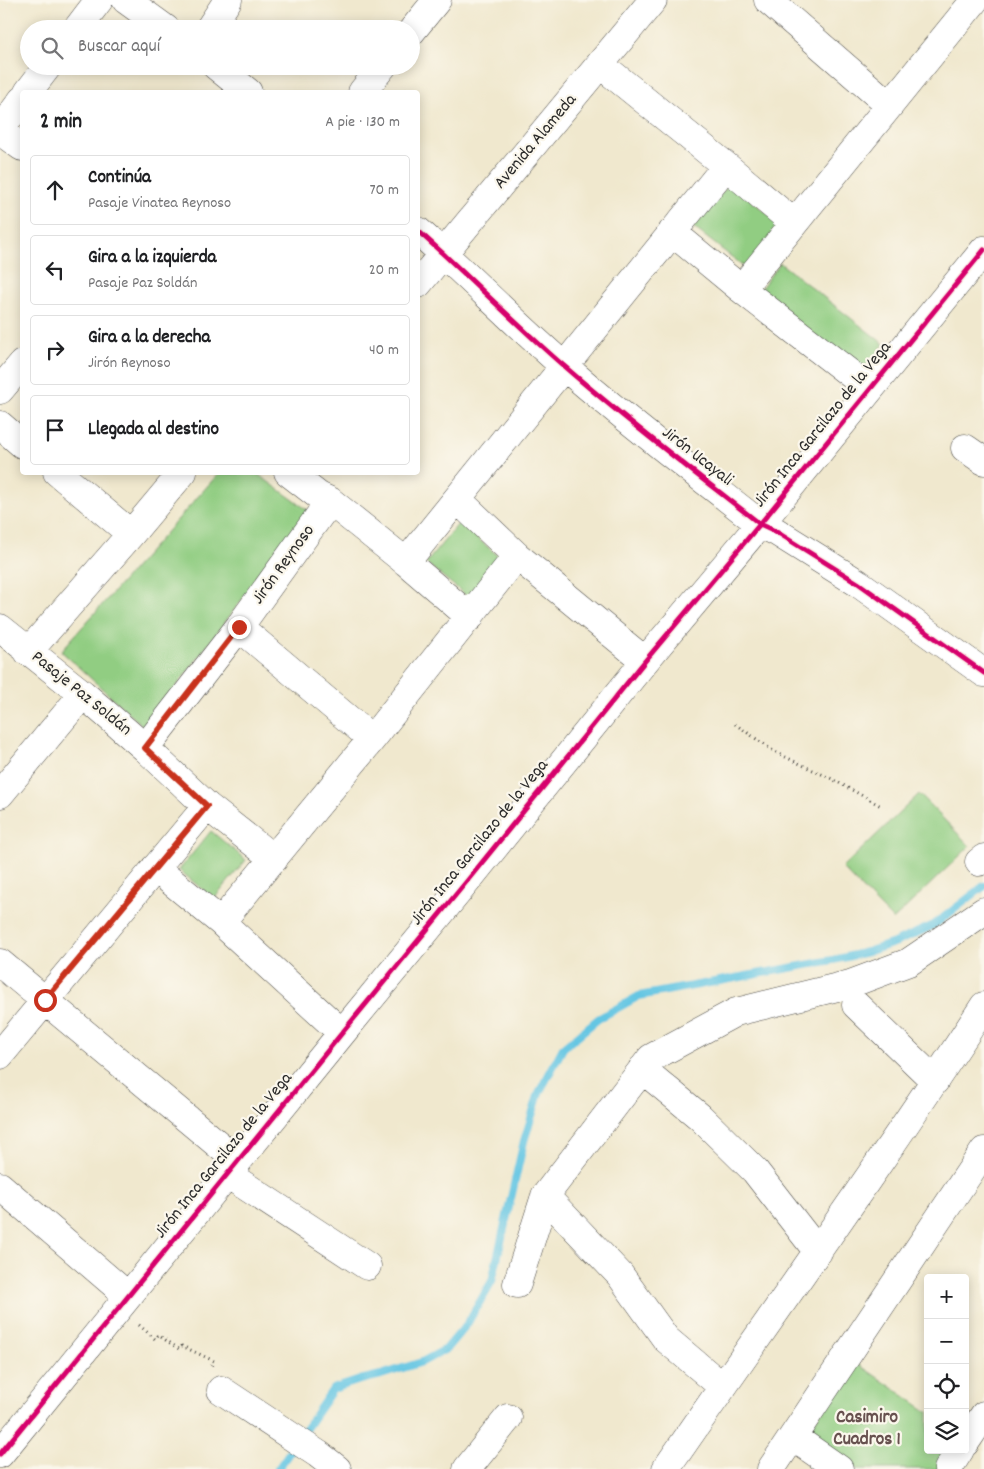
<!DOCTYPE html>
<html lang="es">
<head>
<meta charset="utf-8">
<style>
	body { margin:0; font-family:Dekko,sans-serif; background:#f2f2f2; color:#202124 }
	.controls { position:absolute; right:15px; bottom:15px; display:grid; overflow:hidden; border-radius:5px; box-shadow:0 2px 12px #0003 }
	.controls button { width:45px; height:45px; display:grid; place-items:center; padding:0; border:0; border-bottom:1px solid #e0e0e0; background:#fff; color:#202124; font:25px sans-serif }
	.stop { position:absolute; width:15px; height:15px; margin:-11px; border:4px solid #c8321e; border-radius:50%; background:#fff }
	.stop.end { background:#c8321e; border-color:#fff; box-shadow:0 1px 5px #0008 }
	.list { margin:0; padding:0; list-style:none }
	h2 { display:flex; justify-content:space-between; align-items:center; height:65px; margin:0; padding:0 20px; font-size:21px }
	h2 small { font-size:16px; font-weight:400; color:#757577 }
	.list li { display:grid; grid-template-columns:32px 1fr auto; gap:15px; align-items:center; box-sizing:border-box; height:70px; margin:0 10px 10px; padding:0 10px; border:1px solid #e0e0e0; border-radius:5px }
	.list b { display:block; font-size:19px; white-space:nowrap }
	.list p { margin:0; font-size:16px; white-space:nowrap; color:#757577 }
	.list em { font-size:16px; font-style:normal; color:#757577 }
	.icon { flex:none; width:28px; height:28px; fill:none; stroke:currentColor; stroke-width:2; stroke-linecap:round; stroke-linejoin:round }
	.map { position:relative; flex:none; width:984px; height:1469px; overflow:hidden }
	.search { position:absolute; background:#fff; box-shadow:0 2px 12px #0003; left:20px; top:20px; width:400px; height:55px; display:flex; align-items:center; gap:12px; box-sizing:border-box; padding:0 18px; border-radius:28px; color:#757577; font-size:19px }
	.panel { position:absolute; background:#fff; box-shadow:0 2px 12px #0003; left:20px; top:90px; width:400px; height:385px; border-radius:5px }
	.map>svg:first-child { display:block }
	.green { fill:#91cd82; stroke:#5e7c56 }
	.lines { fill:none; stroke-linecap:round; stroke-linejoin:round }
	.stream { stroke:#65c6e3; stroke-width:8 }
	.minor-casing { stroke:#494743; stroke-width:29 }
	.path { stroke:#494743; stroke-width:3; stroke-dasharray:1 4; stroke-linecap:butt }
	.minor { stroke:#fff; stroke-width:28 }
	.cycleway-casing { stroke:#fbf7ec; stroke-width:8 }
	.cycleway { stroke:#d6006c; stroke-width:5 }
	.route { stroke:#c8321e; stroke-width:6 }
	.labels { text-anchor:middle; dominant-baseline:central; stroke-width:4.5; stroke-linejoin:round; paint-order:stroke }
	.street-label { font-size:18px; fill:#2b2b2b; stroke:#fbf7ec }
	.neighbourhood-label { font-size:19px; font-weight:bold; fill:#67514f; stroke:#fbf7ec }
</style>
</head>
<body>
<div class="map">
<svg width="984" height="1469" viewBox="0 0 984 1469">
	<rect width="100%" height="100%" fill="#fbf7ec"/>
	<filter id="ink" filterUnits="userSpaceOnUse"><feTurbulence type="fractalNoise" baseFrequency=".02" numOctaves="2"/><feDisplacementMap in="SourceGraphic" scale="10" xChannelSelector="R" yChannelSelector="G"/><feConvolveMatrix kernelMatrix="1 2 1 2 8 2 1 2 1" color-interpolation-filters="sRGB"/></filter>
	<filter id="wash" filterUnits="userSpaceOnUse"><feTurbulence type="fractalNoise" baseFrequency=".0096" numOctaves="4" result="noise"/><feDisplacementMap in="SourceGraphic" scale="20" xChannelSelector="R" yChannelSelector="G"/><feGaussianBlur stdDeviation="1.12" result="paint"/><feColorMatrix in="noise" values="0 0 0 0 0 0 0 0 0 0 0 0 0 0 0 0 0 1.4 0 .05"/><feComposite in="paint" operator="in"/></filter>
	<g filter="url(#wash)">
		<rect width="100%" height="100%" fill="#f0e8ce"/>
		<path class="green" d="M730 183 780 224 746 268 693 227Z
			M780 263 884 344 862 373 758 292Z
			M219 473H256L309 511 145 728 61 651Z
			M459 523 501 558 468 597 426 563Z
			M919 794 970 846 893 920 842 868Z
			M211 831 246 860 214 899 179 870Z
			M855 1362 928 1412V1450H950L938 1469H853L804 1436Z"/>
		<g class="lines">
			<path class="stream" d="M278 1469 333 1389 360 1380 381 1375 422 1362 446 1349 467 1324 492 1281 524 1141 539 1093 563 1048 598 1019 639 996 838 959 867 952 894 943 934 925 984 886"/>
		</g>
	</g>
	<g filter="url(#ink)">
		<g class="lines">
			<g class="minor-casing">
				<path id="minor" d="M126 0 166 29
					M768 0 889 105
					M77 29 99 0
					M209 29 228 0
					M411 32 437 0
					M601 65 726 166 794 223
					M216 66 248 92
					M28 92 48 66
					M362 92 383 66
					M0 130 22 100
					M0 131 22 147
					M418 231C468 275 515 324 565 367 628 422 694 472 760 524L775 531 858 583 984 673
					M672 232 741 289 870 389
					M418 284 653 0
					M741 289 975 0
					M0 390 22 364
					M0 425 22 444
					M965 448 984 461
					M57 472 131 534
					M288 472 319 496 330 501 406 562 470 617
					M457 499 517 556 645 661
					M406 562 726 166
					M239 627 372 739
					M0 628 83 694 145 748 207 806 274 859
					M28 652 131 534 183 472
					M145 748 239 627 330 501
					M0 794 83 694
					M979 862 984 858
					M155 868 221 922 342 1033
					M221 922 372 739 517 556
					M0 963 238 1161
					M856 1005 935 1081
					M0 1055 207 806
					M642 1069 700 1117 755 1171 818 1252
					M227 1174 367 1266
					M0 1186 128 1296
					M545 1196 620 1275 666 1339 723 1387
					M517 1284 545 1196 651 1058 736 1012 850 984 909 962 984 911
					M221 1390 318 1454 337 1469
					M793 1437 839 1469
					M965 1443 984 1415
					M0 1454 342 1033 467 881 645 661 760 524 984 250
					M467 1469 508 1418
					M666 1469C772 1315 882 1163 984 1006
					M771 1469 984 1151
					M948 1469 960 1450"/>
			</g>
			<path class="path" d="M735 724 775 752 832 779 881 806
				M139 1325 155 1339 158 1335 179 1349 182 1346 214 1361 211 1366"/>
			<use href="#minor" class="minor"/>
			<g class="cycleway-casing">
				<path id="cycleway" d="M418 231C468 275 515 324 565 367 628 422 694 472 760 524L775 531 858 583 984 673
					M0 1454 342 1033 467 881 645 661 760 524 984 250"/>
			</g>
			<use href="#cycleway" class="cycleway"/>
		</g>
	</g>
	<g class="lines" filter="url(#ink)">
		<path class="route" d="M45 1000 207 806 145 748 239 627"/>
	</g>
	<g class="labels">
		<g class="street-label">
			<text transform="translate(536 142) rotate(-50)">Avenida Alameda</text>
			<text transform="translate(823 425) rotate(-51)">Jirón Inca Garcilazo de la Vega</text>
			<text transform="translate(697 457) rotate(38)">Jirón Ucayali</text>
			<text transform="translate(284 565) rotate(-54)">Jirón Reynoso</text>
			<text transform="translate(81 694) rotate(39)">Pasaje Paz Soldán</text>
			<text transform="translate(480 843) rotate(-51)">Jirón Inca Garcilazo de la Vega</text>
			<text transform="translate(224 1156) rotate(-51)">Jirón Inca Garcilazo de la Vega</text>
		</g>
		<g class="neighbourhood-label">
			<text x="867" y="1418">Casimiro<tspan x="867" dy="22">Cuadros 1</tspan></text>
		</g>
	</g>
</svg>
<div class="controls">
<button>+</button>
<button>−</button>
<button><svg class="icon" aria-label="locate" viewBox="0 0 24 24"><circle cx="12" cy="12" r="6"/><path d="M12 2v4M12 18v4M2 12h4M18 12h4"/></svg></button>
<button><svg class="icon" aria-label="layers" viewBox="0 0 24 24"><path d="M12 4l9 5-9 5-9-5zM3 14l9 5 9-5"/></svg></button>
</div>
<div class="stop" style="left:45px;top:1000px"></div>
<div class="stop end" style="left:239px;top:627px"></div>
<div class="search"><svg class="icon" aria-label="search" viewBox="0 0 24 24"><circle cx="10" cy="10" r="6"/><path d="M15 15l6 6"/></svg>Buscar aquí</div>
<section class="panel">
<h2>2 min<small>A pie · 130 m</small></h2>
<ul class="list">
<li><svg class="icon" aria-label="ahead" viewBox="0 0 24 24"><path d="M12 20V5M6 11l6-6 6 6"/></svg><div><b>Continúa</b><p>Pasaje Vinatea Reynoso</p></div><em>70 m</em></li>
<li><svg class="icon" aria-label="left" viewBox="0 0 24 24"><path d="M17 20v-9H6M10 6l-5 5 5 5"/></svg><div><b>Gira a la izquierda</b><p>Pasaje Paz Soldán</p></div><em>20 m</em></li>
<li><svg class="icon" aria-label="right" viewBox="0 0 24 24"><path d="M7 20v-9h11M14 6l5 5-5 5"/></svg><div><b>Gira a la derecha</b><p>Jirón Reynoso</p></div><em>40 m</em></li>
<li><svg class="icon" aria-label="arrive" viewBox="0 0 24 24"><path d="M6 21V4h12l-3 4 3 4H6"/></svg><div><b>Llegada al destino</b></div></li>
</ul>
</section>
</div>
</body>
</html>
